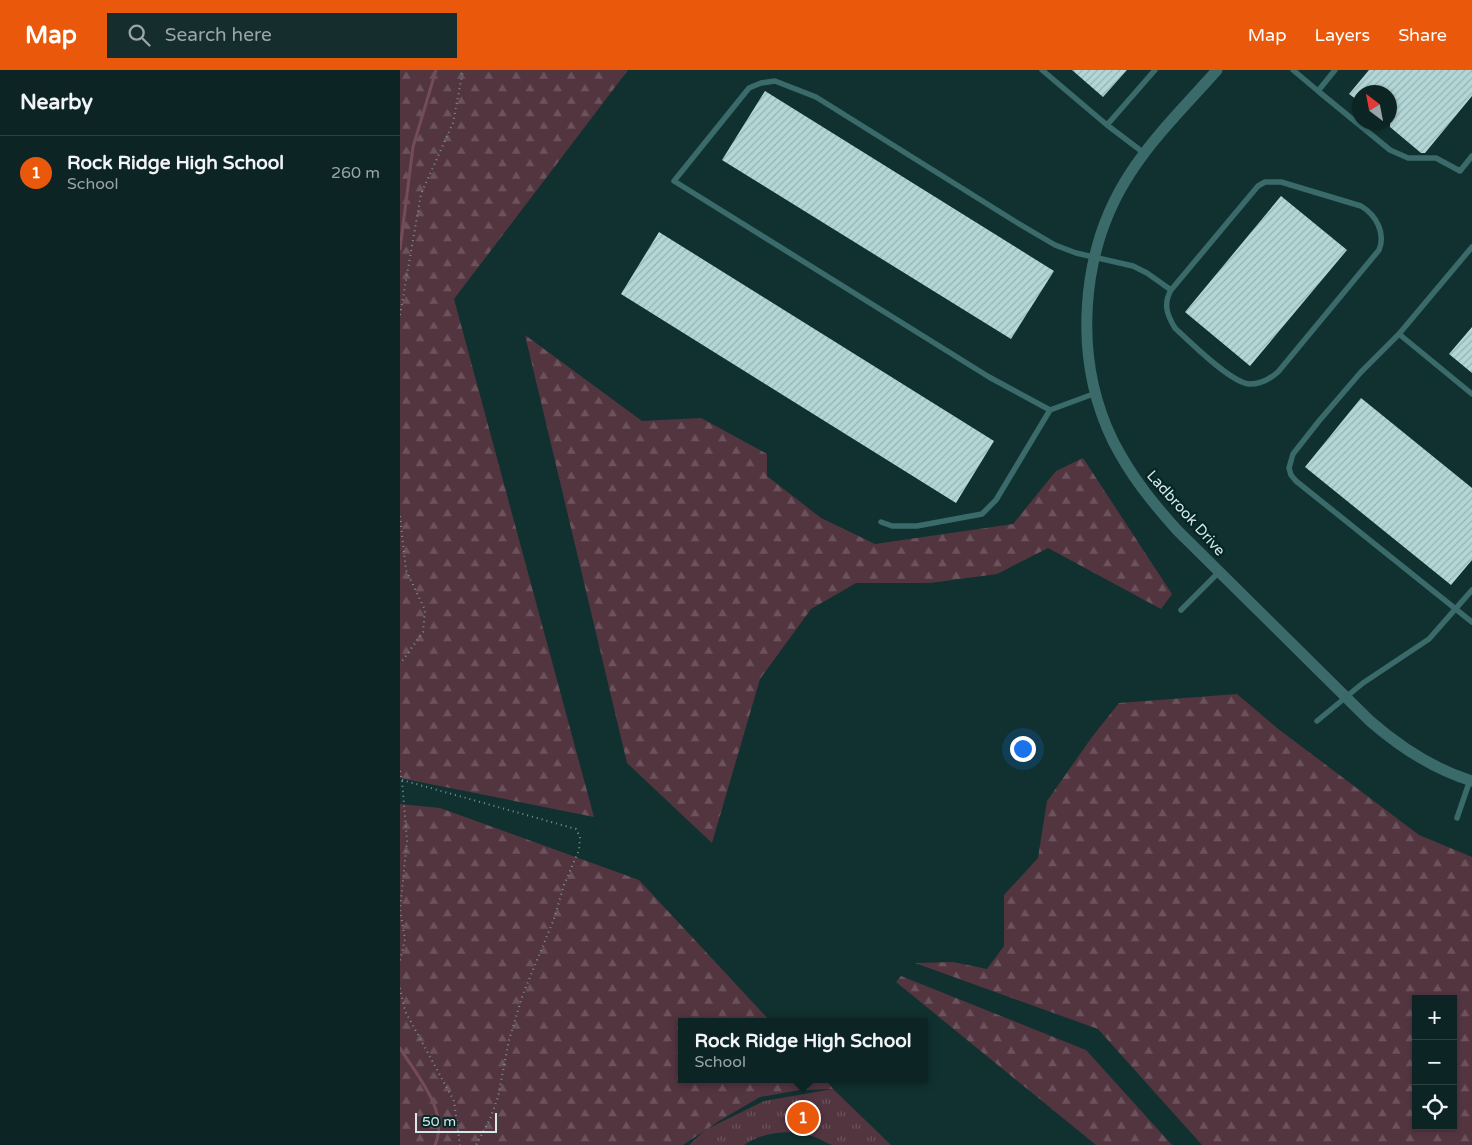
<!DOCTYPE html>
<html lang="en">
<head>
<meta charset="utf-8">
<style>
	body { margin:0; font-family:"Varela Round",sans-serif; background:#152d2c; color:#f1f3f6 }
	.controls { position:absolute; right:15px; bottom:15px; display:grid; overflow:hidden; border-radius:0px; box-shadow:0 1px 4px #0004 }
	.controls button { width:45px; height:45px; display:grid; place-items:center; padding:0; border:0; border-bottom:1px solid #2c4241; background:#0c2524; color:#f1f3f6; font:25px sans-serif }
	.compass { position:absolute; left:952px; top:15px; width:45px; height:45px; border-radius:50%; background:#0c2524; box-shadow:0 1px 4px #0004; rotate:328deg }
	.scale { position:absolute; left:15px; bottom:12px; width:82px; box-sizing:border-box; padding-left:5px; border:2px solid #d6e8e7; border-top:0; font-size:14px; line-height:18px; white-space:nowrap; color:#d6e8e7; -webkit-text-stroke:4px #052727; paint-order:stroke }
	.you { position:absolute; left:622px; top:678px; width:18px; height:18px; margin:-12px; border:4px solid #fff; border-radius:50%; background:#1a73e8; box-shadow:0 0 0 8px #1a73e833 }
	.badge { display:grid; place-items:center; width:32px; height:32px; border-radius:50%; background:#ea580c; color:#fff; font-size:16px; font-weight:700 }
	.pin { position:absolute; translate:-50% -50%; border:2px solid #fff; box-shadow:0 1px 5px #0006 }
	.popup { position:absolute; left:278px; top:948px; width:250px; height:65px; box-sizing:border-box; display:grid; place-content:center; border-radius:0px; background:#0c2524; filter:drop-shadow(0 1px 4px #0005); font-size:16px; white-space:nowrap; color:#9aa5a6 }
	.popup b { font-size:19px; color:#f1f3f6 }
	.popup::after { content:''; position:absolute; left:50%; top:100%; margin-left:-10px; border:10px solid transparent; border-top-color:#0c2524 }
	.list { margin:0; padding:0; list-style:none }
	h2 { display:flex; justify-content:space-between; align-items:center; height:65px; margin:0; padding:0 20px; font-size:21px }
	h2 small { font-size:16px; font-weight:400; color:#9aa5a6 }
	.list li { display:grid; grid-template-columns:32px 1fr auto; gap:15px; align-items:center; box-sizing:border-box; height:75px; padding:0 20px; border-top:1px solid #2c4241 }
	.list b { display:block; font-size:19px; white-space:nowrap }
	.list p { margin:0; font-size:16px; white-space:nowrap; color:#9aa5a6 }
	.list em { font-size:16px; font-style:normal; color:#9aa5a6 }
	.icon { flex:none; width:28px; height:28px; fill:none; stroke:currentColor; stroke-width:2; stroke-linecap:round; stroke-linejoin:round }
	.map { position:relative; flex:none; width:1072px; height:1075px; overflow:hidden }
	header { display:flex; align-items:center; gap:30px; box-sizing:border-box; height:70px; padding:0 25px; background:#ea580c; color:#fff }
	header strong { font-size:24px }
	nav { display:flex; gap:28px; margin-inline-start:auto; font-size:18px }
	.search { width:350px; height:45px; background:#152d2c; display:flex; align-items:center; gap:12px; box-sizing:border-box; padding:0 18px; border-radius:0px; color:#9aa5a6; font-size:19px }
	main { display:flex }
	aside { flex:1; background:#0c2524 }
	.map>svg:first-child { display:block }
	.grass { fill:url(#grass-tufts) }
	.forest { fill:url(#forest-firs); fill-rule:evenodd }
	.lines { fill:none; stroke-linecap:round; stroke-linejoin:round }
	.stream { stroke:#734b5a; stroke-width:3 }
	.building { fill:url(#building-hatch) }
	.path { stroke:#7a9392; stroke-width:2; stroke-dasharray:1 4; stroke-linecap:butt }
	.lane { stroke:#3a6a6a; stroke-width:5.5 }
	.street { stroke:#3a6a6a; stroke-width:11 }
	.labels { text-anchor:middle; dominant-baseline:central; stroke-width:5; stroke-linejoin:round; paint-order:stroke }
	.street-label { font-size:15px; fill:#d6e8e7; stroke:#052727 }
</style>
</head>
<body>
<header>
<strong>Map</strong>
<div class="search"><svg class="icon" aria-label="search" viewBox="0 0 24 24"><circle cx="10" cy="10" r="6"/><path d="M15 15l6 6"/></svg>Search here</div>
<nav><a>Map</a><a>Layers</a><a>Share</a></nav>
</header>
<main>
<aside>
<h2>Nearby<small></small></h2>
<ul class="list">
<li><span class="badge">1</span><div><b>Rock Ridge High School</b><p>School</p></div><em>260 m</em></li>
</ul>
</aside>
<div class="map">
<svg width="1072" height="1075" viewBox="0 0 1072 1075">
	<defs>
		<pattern id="grass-tufts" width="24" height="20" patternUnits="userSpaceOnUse" patternTransform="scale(1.25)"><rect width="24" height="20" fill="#533540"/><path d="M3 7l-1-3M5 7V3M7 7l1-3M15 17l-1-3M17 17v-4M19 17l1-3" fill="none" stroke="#6b525c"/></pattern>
		<pattern id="forest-firs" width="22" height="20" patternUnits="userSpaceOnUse" patternTransform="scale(1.25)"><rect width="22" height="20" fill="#533540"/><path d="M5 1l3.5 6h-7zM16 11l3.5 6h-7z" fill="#6b525c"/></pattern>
		<pattern id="building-hatch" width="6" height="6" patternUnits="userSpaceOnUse" patternTransform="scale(1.25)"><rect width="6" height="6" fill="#b3d7d6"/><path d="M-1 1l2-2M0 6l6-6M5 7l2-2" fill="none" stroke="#96b3b2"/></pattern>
	</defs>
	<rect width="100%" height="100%" fill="#103130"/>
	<path class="grass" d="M433 1019 491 1075C475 1075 447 1075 433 1075 427 1074 421 1069 415 1067 393 1059 364 1061 344 1075H289L305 1060 364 1031Z"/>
	<path class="forest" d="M0 0H228L54 229 194 747 0 708Z
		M125 265 242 351 301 348 367 384V406L421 448 475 474 613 454 656 401 683 388 772 524 761 539 648 478 597 504 530 513H456L411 539 360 609 312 773 227 693Z
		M837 624 877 658 1019 765 1072 787V1075H802L698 959 515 893 553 892 587 899 604 876V825L638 788 647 731 692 667 719 633ZM1016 929H1053V1056H1016Z
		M0 734 40 738 239 810 371 952H282V1009H425L433 1019 400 1020 360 1027 319 1051 283 1075H0Z
		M501 906 686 980 772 1075H696L496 912Z"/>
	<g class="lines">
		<path class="stream" d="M0 179 13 77 36 0
			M0 978C16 1005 50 1041 35 1075"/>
	</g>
	<path class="building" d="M672 0H727L703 27Z
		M969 0H1072V26L1025 83H1021L990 57V22H960V32L949 24Z
		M365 21 654 201 611 269 322 90Z
		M881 126 947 180 850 296 785 242Z
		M259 162 594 371 556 433 221 224Z
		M1072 257V303L1049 284Z
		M961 328 1072 418V490L1051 515 905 397Z"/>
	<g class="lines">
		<path class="path" d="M0 245 21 124 53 53 63 0
			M0 446 6 500 25 540 23 562 0 594
			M0 701 2 710 7 771 0 840 5 869 0 891
			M2 710 176 759 180 767 179 780 164 815 154 849 123 924 109 970 98 1027 90 1049 76 1075
			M0 918 5 941 54 1031 60 1075"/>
		<path class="lane" d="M642 0 707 55 744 83
			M893 0 918 21 935 0
			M918 21 990 80 1008 88H1036L1060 101 1072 86
			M707 55 755 0
			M865 112H881L961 136C976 145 986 163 979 180L878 302C870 309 861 314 850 314 832 314 789 271 775 258 767 245 763 234 771 220L858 116Z
			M1072 177 999 264 961 302 919 351 893 384 889 398 891 405 896 411 1072 552
			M999 264 1072 324
			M650 340 589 307 274 111 349 18 361 13 375 11 416 27 616 152 655 175 676 183 733 196 747 203 771 220
			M481 452 492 456H517L582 444 596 430 650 340 696 323
			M781 540 819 502
			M917 651 963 613 1029 569 1072 520
			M1057 748 1070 710"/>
		<path class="street" d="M817 0C788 33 755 65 731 102 680 179 672 287 713 371 731 406 751 431 777 460L970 651C1001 678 1033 699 1072 711"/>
	</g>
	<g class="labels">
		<g class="street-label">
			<text transform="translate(786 443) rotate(48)">Ladbrook Drive</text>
		</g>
	</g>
</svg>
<div class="controls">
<button>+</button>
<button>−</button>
<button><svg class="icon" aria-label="locate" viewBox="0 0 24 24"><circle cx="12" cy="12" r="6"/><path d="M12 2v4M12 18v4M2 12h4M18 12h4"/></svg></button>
</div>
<svg class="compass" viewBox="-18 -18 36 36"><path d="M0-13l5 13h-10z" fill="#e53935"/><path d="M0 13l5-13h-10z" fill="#9aa5a6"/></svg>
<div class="scale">50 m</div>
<div class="you"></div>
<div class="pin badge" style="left:403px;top:1048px">1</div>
<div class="popup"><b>Rock Ridge High School</b>School</div>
</div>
</main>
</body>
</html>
